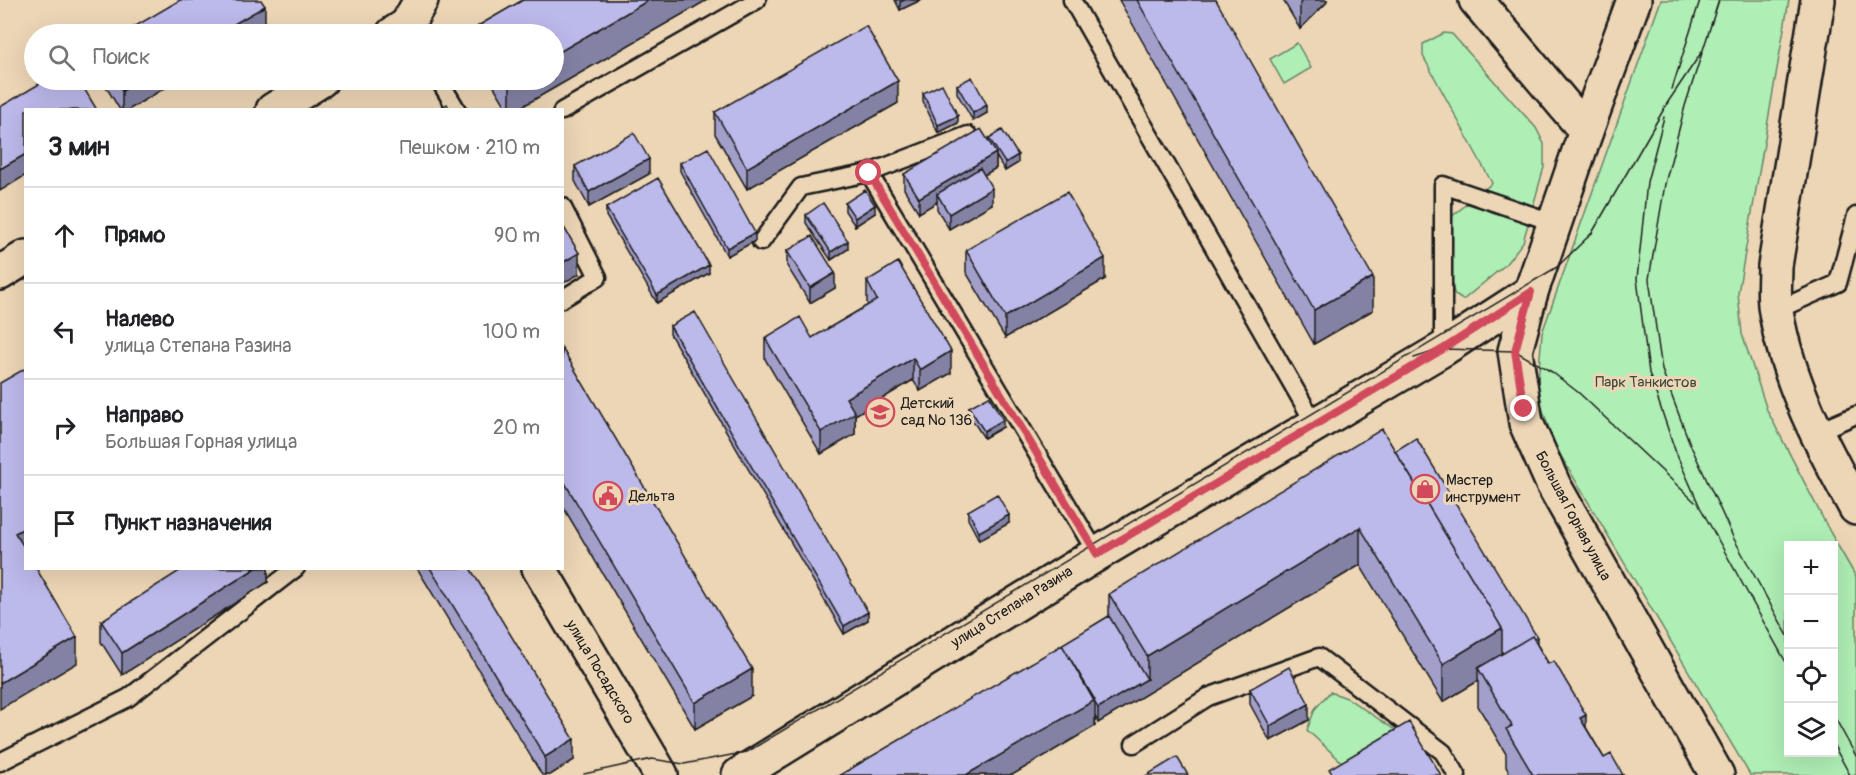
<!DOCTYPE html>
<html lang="ru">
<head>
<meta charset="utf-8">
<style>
	body { margin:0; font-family:Pangolin,sans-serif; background:#f2f2f2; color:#202124 }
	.controls { position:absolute; right:18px; bottom:18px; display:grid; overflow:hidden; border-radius:0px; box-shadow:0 6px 24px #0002 }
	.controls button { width:54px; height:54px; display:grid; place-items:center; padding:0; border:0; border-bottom:2px solid #e0e0e0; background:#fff; color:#202124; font:30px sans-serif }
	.stop { position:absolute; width:18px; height:18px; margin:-14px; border:4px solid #d1495b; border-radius:50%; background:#fff }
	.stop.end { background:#d1495b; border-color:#fff; box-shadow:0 2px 6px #0008 }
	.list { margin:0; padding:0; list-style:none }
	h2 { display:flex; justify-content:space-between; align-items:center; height:78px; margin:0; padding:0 24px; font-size:26px }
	h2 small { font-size:20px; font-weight:400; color:#757577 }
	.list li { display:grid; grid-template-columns:39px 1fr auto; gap:18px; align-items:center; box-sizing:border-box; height:96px; padding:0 24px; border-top:2px solid #e0e0e0 }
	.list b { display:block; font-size:22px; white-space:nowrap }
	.list p { margin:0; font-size:20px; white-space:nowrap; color:#757577 }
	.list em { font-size:20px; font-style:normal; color:#757577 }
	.icon { flex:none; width:33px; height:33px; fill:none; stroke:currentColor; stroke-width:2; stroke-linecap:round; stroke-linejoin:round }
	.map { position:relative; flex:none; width:1856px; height:775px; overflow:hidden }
	.search { position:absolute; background:#fff; box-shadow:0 6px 24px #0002; left:24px; top:24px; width:540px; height:66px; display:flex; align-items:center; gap:15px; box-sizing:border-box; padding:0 21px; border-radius:33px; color:#757577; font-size:22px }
	.panel { position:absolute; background:#fff; box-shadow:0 6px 24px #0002; left:24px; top:108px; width:540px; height:462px; border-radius:0px }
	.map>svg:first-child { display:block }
	.green { fill:#afeeb5; stroke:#668568; stroke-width:1.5; fill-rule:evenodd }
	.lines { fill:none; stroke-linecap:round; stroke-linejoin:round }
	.service-casing { stroke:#1c1c1c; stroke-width:21 }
	.minor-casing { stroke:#1c1c1c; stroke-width:38 }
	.tertiary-casing { stroke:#1c1c1c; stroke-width:38 }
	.primary-casing { stroke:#1c1c1c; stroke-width:38 }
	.service { stroke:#edd6b6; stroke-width:16 }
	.minor { stroke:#edd6b6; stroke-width:33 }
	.tertiary { stroke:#edd6b6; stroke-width:33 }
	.primary { stroke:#edd6b6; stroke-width:33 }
	.tram { stroke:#1c1c1c; stroke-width:1.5 }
	.wall { fill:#a29fca; stroke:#1c1c1c; stroke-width:1.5 }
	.shaded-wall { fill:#8482a4; stroke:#1c1c1c; stroke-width:1.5 }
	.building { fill:#bcb9eb; stroke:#1c1c1c; stroke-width:1.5 }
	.route { stroke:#d1495b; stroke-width:8 }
	.labels { text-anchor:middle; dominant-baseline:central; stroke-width:6; stroke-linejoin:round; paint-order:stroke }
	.park-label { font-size:15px; fill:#39463b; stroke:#edd6b6 }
	.poi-label { font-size:15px; fill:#1c1c1c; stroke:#edd6b6; text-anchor:start }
	.street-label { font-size:15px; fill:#1c1c1c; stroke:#edd6b6 }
</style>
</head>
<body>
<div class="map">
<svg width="1856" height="775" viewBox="0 0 1856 775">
	<rect width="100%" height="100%" fill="#edd6b6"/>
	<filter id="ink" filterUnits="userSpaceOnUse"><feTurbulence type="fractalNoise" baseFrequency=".0167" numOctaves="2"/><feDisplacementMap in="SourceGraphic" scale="12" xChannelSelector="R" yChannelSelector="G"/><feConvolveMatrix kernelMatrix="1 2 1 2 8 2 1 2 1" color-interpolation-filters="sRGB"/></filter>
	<g filter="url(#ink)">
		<path class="green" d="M1661 0H1789L1738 293 1742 334 1767 410 1830 532 1856 577V775H1750L1555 446 1537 393 1542 333ZM1788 546H1834V752H1788Z
			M1444 33 1452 34 1536 128 1544 144V167L1523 242 1505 265 1463 300 1455 295 1441 258 1438 228 1492 183 1423 56V44Z
			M1297 43 1311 68 1284 84 1270 59Z
			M1330 692 1347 698 1395 730 1342 762 1307 730 1315 709Z"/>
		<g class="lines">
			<g class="service-casing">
				<path id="service" d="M1072 0 1315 424
					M439 80 457 110
					M562 111 757 0
					M869 173 968 135
					M562 206 598 277 562 299
					M761 242 801 187 869 173 1097 554
					M1775 311 1838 283 1856 216
					M1443 349V185L1555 223
					M1816 432 1856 415
					M1134 744 1208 697 1319 657 1443 752 1457 775
					M0 762 128 698 296 568"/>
			</g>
			<g class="minor-casing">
				<path id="minor" d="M1476 0 1586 131
					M393 34 407 25 421 0
					M273 110 321 80
					M0 273 26 257
					M539 568 661 775"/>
			</g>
			<g class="tertiary-casing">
				<path id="tertiary" d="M739 775 1097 554 1443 349 1531 292"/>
			</g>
			<g class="primary-casing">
				<path id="primary" d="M1634 0 1586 131 1531 292 1515 351 1526 423 1553 484 1717 775
					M1818 0 1775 266C1775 281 1773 298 1776 312 1788 383 1822 446 1856 508"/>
			</g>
			<use href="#service" class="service"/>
			<use href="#minor" class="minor"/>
			<use href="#tertiary" class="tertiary"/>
			<use href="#primary" class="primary"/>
			<path class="tram" d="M1719 0 1685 106 1665 184 1649 279 1662 370 1690 444 1734 539 1788 636
				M1672 89 1700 0
				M1664 117 1647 182 1637 279 1649 373 1676 453 1700 507 1788 666
				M1414 358 1443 349 1515 351 1552 372 1579 393 1695 502
				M1834 716 1856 756
				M1834 746 1850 775
				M584 774 652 759 684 764 747 752 1557 267 1592 233 1668 102 1703 50"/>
		</g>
		<path class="wall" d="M523 0H707L516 110H508L490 80H554V34H478V26Z
			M895 0H921L900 10Z
			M1119 0H1216L1373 310 1314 344Z
			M1283 0H1327L1326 3 1300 29Z
			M102 80H178L128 110H120Z
			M957 85 987 113 973 121 957 93Z
			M923 93 958 123 938 133 923 101Z
			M898 103 747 189 715 134V112Z
			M989 138 1018 163 1005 171 996 156V168L984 175 992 204 949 229 937 209V202L919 213 904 189V174L989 142Z
			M680 163 755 241 727 256 680 171Z
			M575 166 649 174 589 207 575 181Z
			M845 203 875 213 855 226 845 211Z
			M606 208 709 273 657 303 606 216Z
			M806 215 848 249 831 260 806 223Z
			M966 250 1105 279 1005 338 966 272Z
			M787 251 835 288 810 303 787 266Z
			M867 281 951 373 920 391 913 380 855 415V434L821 454 765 359V338H812L868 305 867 303Z
			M670 326 868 620 844 634 670 334Z
			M562 348 752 696 695 729 562 505Z
			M969 407 1003 427 984 438 969 415Z
			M1395 451 1537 644 1604 758 1623 775H1511L1506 767V754L1478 706V681L1443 702 1360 565 1098 723 1095 716V726L1012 775H840L1061 646 1109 616V594Z
			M968 511 1009 523 979 540 968 519Z
			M268 568V582L122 675 101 642V621Z
			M417 568H470L574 760 550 775H542Z
			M1250 689 1309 720 1270 741 1250 704Z"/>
		<path class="shaded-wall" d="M649 0H707L516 110H510V80H554V55Z
			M905 0H921L900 10V2Z
			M1303 0H1327L1326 3 1300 29V3Z
			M265 6V28L253 34H217Z
			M142 80H178L128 110H122V91Z
			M898 81V103L747 189V168Z
			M987 105V113L973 121V113Z
			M958 116V123L938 133V125Z
			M996 153V168L941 200 937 194V202L919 213V198Z
			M26 154V175L0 191V169Z
			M1018 155V163L1005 171V163Z
			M649 159V174L589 207V192Z
			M992 188V204L949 229V214Z
			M875 205V213L855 226V218Z
			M755 233V241L727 256V248Z
			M848 241V249L831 260V252Z
			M579 253V274L562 284V263Z
			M1105 258V279L1005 338V317Z
			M709 265V273L657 303V295Z
			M835 273V288L810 303V288Z
			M1373 277V310L1314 344V310Z
			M951 351V373L920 391V370Z
			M913 358V380L855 415V434L821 454V432L846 398Z
			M1003 420V427L984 438V431Z
			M1009 515V523L979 540V532Z
			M26 527V554L15 533Z
			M1360 527V565L1098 723V708L1147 679V656Z
			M256 568H268V582L122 675V653Z
			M868 612V620L844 634V626Z
			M1502 628 1537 637V645L1478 668V681L1443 702V664Z
			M77 637V663L0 709V683Z
			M752 669V696L695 729V703Z
			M1095 700V726L1012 775H966Z
			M1309 704V720L1270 741V726Z
			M1586 715V753L1580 718Z
			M574 739V760L550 775H545V757Z"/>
		<path class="building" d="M180 0H261L265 6 217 34H122Z
			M523 0H649L554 55V34H484L478 26Z
			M1137 0H1216L1373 277 1314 310Z
			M866 26 898 81 747 168 715 112Z
			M972 77 987 105 973 113 957 85Z
			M46 80H79L97 110H26V154L0 169V107Z
			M115 80H142L122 91Z
			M942 84 958 116 938 125 923 93Z
			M447 104 450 110H438Z
			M981 129 996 153 919 198 904 174Z
			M1002 130 1018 155 1005 163 989 138Z
			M634 133 649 159 589 192 575 166Z
			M708 148 755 233 727 248 680 163Z
			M980 168 992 188 949 214 937 194Z
			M658 178 709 265 657 295 606 208Z
			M865 190 875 205 855 218 845 203Z
			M1067 192 1105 258 1005 317 966 250Z
			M823 203 848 241 831 252 806 215Z
			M562 224 579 253 562 263Z
			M812 236 835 273 810 288 787 251Z
			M898 262 951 351 920 370 913 358 846 398 855 413 821 432 765 338 800 317 812 338 877 300 867 281Z
			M695 312 868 612 844 626 670 326Z
			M562 348 752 669 695 703 562 478Z
			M26 368V527L15 533 26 550V568H36L77 637 0 683V383Z
			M989 396 1003 420 984 431 969 407Z
			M1382 429 1502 628 1443 664 1360 527 1147 656 1109 594Z
			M1416 438 1537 637 1534 639 1532 636 1502 654V628L1395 451Z
			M997 494 1009 515 979 532 968 511Z
			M184 568H256L122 653 101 621Z
			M430 568H470L574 739 545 757Z
			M1109 616 1147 679 1098 708 1062 645H1061Z
			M1532 636 1548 664 1554 661 1586 715 1580 718 1604 758 1611 754 1623 775H1533L1506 729 1512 726 1478 668Z
			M1062 645 1095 700 966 775H840Z
			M1289 667 1309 704 1270 726 1250 689Z
			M1409 722 1441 775H1333L1329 769Z
			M1177 757 1188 775H1147Z"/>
	</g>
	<g class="lines" filter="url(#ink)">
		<path class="route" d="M869 173 1097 554 1443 349 1531 292 1515 351 1524 409"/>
	</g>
	<defs>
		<g id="school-ring" transform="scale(1.5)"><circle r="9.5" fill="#edd6b6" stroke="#d1495b" stroke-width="1.5"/><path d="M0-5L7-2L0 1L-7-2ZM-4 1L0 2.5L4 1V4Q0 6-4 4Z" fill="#d1495b"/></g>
		<g id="shop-ring" transform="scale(1.5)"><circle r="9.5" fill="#edd6b6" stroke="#d1495b" stroke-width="1.5"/><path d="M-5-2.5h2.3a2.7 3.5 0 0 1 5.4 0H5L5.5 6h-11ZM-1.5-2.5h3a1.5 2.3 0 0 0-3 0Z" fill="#d1495b"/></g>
		<g id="civic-ring" transform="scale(1.5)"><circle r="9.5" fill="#edd6b6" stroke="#d1495b" stroke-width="1.5"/><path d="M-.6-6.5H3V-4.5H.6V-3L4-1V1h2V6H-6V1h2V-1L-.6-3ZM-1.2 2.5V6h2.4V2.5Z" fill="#d1495b"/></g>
	</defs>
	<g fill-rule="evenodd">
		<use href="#school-ring" x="880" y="412"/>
		<use href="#shop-ring" x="1425" y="489"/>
		<use href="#civic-ring" x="608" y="496"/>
	</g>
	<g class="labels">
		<g class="park-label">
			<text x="1646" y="382">Парк Танкистов</text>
		</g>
		<g class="poi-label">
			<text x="901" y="403">Детский<tspan x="901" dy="17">сад № 136</tspan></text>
			<text x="1446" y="480">Мастер<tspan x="1446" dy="17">инструмент</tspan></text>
			<text x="629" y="496">Дельта</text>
		</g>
		<g class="street-label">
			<text transform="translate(1573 516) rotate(62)">Большая Горная улица</text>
			<text transform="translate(1012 607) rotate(-32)">улица Степана Разина</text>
			<text transform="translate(600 672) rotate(59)">улица Посадского</text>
		</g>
	</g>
</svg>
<div class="controls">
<button>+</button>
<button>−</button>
<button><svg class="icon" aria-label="locate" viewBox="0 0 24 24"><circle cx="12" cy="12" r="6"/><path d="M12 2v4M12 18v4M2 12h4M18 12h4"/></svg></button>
<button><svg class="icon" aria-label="layers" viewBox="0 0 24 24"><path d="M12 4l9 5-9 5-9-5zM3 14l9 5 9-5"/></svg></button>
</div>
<div class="stop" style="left:869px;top:173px"></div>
<div class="stop end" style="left:1524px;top:409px"></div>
<div class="search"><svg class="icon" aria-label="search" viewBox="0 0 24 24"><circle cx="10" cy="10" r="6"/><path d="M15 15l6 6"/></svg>Поиск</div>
<section class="panel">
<h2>3 мин<small>Пешком · 210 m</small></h2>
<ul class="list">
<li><svg class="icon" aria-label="ahead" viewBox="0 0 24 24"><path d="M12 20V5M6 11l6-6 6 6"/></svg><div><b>Прямо</b></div><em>90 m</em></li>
<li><svg class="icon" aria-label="left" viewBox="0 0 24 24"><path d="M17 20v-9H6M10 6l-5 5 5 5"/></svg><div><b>Налево</b><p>улица Степана Разина</p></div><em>100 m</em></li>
<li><svg class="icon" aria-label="right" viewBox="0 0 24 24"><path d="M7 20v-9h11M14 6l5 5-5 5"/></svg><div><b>Направо</b><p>Большая Горная улица</p></div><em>20 m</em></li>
<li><svg class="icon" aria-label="arrive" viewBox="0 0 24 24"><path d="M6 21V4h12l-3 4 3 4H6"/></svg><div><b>Пункт назначения</b></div></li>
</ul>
</section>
</div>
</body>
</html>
